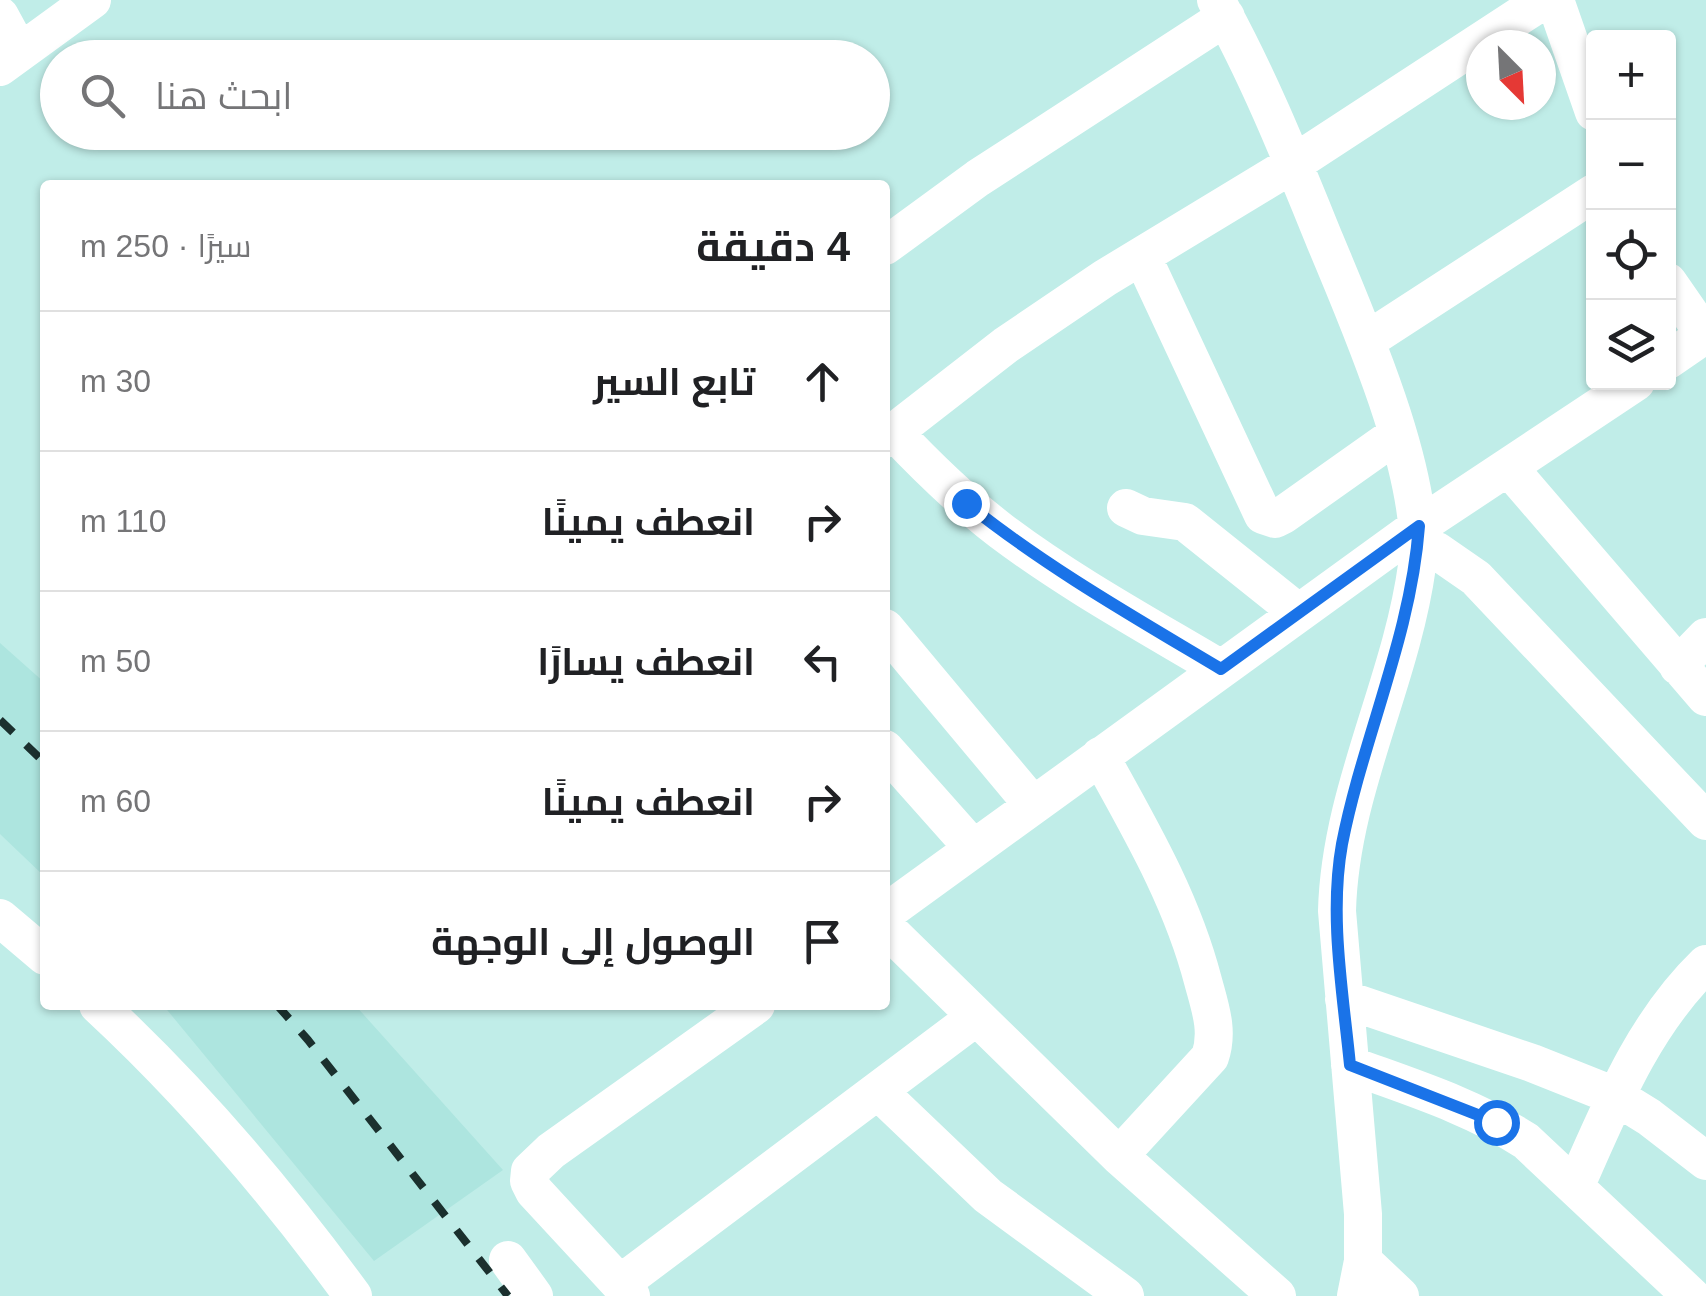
<!DOCTYPE html>
<html lang="ar">
<head>
<meta charset="utf-8">
<style>
	body { margin:0; font-family:Helvetica,Cairo,sans-serif; background:#f6f6f6; color:#202124; direction:rtl }
	.controls { position:absolute; right:30px; top:30px; display:grid; overflow:hidden; border-radius:10px; box-shadow:0 2px 8px #0004 }
	.controls button { width:90px; height:90px; display:grid; place-items:center; padding:0; border:0; border-bottom:2px solid #e0e0e0; background:#fff; color:#202124; font:50px sans-serif }
	.compass { position:absolute; left:1466px; top:30px; width:90px; height:90px; border-radius:50%; background:#fff; box-shadow:0 2px 8px #0004; rotate:156deg }
	.stop { position:absolute; width:30px; height:30px; margin:-22px; border:8px solid #1a73e8; border-radius:50%; background:#fff }
	.stop.end { background:#1a73e8; border-color:#fff; box-shadow:0 2px 10px #0008 }
	.list { margin:0; padding:0; list-style:none }
	h2 { display:flex; justify-content:space-between; align-items:center; height:130px; margin:0; padding:0 40px; font-size:42px }
	h2 small { font-size:32px; font-weight:400; color:#757577 }
	.list li { display:grid; grid-template-columns:65px 1fr auto; gap:30px; align-items:center; box-sizing:border-box; height:140px; padding:0 40px; border-top:2px solid #e0e0e0 }
	.list b { display:block; font-size:38px; white-space:nowrap }
	.list em { font-size:32px; font-style:normal; color:#757577 }
	.icon { flex:none; width:55px; height:55px; fill:none; stroke:currentColor; stroke-width:2; stroke-linecap:round; stroke-linejoin:round }
	.map { position:relative; flex:none; width:1706px; height:1296px; overflow:hidden; direction:ltr }
	.search { position:absolute; background:#fff; box-shadow:0 2px 8px #0004; left:40px; top:40px; width:850px; height:110px; display:flex; align-items:center; gap:25px; box-sizing:border-box; padding:0 35px; border-radius:55px; color:#757577; font-size:38px }
	.panel { position:absolute; background:#fff; box-shadow:0 2px 8px #0004; left:40px; top:180px; width:850px; height:830px; border-radius:10px; direction:rtl }
	.map>svg:first-child { display:block }
	.built { fill:#ade5df }
	.lines { fill:none; stroke-linecap:round; stroke-linejoin:round }
	.minor { stroke:#fff; stroke-width:38 }
	.rail { stroke:#1b302e; stroke-width:8; stroke-dasharray:18 18; stroke-linecap:butt }
	.route { stroke:#1a73e8; stroke-width:12 }
</style>
</head>
<body>
<div class="map">
<svg width="1706" height="1296" viewBox="0 0 1706 1296">
	<rect width="100%" height="100%" fill="#c0ede8"/>
	<path class="built" d="M0 643 45 683V877L0 834Z
		M163 1005H355L503 1170 374 1261Z"/>
	<g class="lines">
		<path class="minor" d="M1216 0C1259 77 1292 160 1325 241 1359 323 1428 479 1417 566 1401 683 1340 791 1337 911L1363 1214V1261L1356 1296
			M1555 0 1594 112
			M0 16 19 51
			M0 67 92 0
			M885 246 978 178 1226 17
			M1142 256 1263 515 1275 519 1283 515 1396 435
			M1668 282 1706 337
			M1366 341 1594 193
			M1668 360 1706 334
			M894 432C927 467 962 501 1001 531 1070 583 1147 625 1221 669
			M885 439 1006 345 1105 278 1293 164 1544 0
			M1509 468 1706 697
			M1126 508 1143 516 1185 522 1299 613
			M1418 545 1437 551 1476 578 1706 821
			M885 628 1033 805
			M1678 666 1706 637
			M885 749 973 848
			M1100 756C1141 830 1182 900 1203 981 1210 1007 1219 1031 1210 1057L1119 1156
			M885 913 1419 526 1636 382
			M0 918 45 956
			M885 927 1119 1156 1277 1296
			M1344 999 1532 1063 1615 1096 1649 1117 1706 1161
			M98 1005C193 1093 277 1192 353 1296
			M1350 1065C1410 1087 1472 1106 1526 1141L1691 1296
			M878 1091 988 1196 1125 1296
			M1576 1185C1611 1106 1643 1025 1706 964
			M508 1260 534 1296
			M1363 1261 1400 1296
			M620 1284 976 1017
			M631 1296 534 1191 529 1181 530 1171 551 1151 756 1005"/>
		<path class="rail" d="M0 720 45 763
			M277 1005 308 1040 508 1296"/>
	</g>
	<g class="lines">
		<path class="route" d="M966 503C1046 567 1134 617 1221 669L1419 526C1411 636 1363 737 1342 844 1329 916 1343 993 1350 1065L1496 1122"/>
	</g>
</svg>
<div class="controls">
<button>+</button>
<button>−</button>
<button><svg class="icon" aria-label="locate" viewBox="0 0 24 24"><circle cx="12" cy="12" r="6"/><path d="M12 2v4M12 18v4M2 12h4M18 12h4"/></svg></button>
<button><svg class="icon" aria-label="layers" viewBox="0 0 24 24"><path d="M12 4l9 5-9 5-9-5zM3 14l9 5 9-5"/></svg></button>
</div>
<svg class="compass" viewBox="-18 -18 36 36"><path d="M0-13l5 13h-10z" fill="#e53935"/><path d="M0 13l5-13h-10z" fill="#757577"/></svg>
<div class="stop" style="left:1496px;top:1122px"></div>
<div class="stop end" style="left:966px;top:503px"></div>
<div class="search"><svg class="icon" aria-label="search" viewBox="0 0 24 24"><circle cx="10" cy="10" r="6"/><path d="M15 15l6 6"/></svg>ابحث هنا</div>
<section class="panel">
<h2>4 دقيقة<small>سيرًا · 250 m</small></h2>
<ul class="list">
<li><svg class="icon" aria-label="ahead" viewBox="0 0 24 24"><path d="M12 20V5M6 11l6-6 6 6"/></svg><div><b>تابع السير</b></div><em>30 m</em></li>
<li><svg class="icon" aria-label="right" viewBox="0 0 24 24"><path d="M7 20v-9h11M14 6l5 5-5 5"/></svg><div><b>انعطف يمينًا</b></div><em>110 m</em></li>
<li><svg class="icon" aria-label="left" viewBox="0 0 24 24"><path d="M17 20v-9H6M10 6l-5 5 5 5"/></svg><div><b>انعطف يسارًا</b></div><em>50 m</em></li>
<li><svg class="icon" aria-label="right" viewBox="0 0 24 24"><path d="M7 20v-9h11M14 6l5 5-5 5"/></svg><div><b>انعطف يمينًا</b></div><em>60 m</em></li>
<li><svg class="icon" aria-label="arrive" viewBox="0 0 24 24"><path d="M6 21V4h12l-3 4 3 4H6"/></svg><div><b>الوصول إلى الوجهة</b></div></li>
</ul>
</section>
</div>
</body>
</html>
